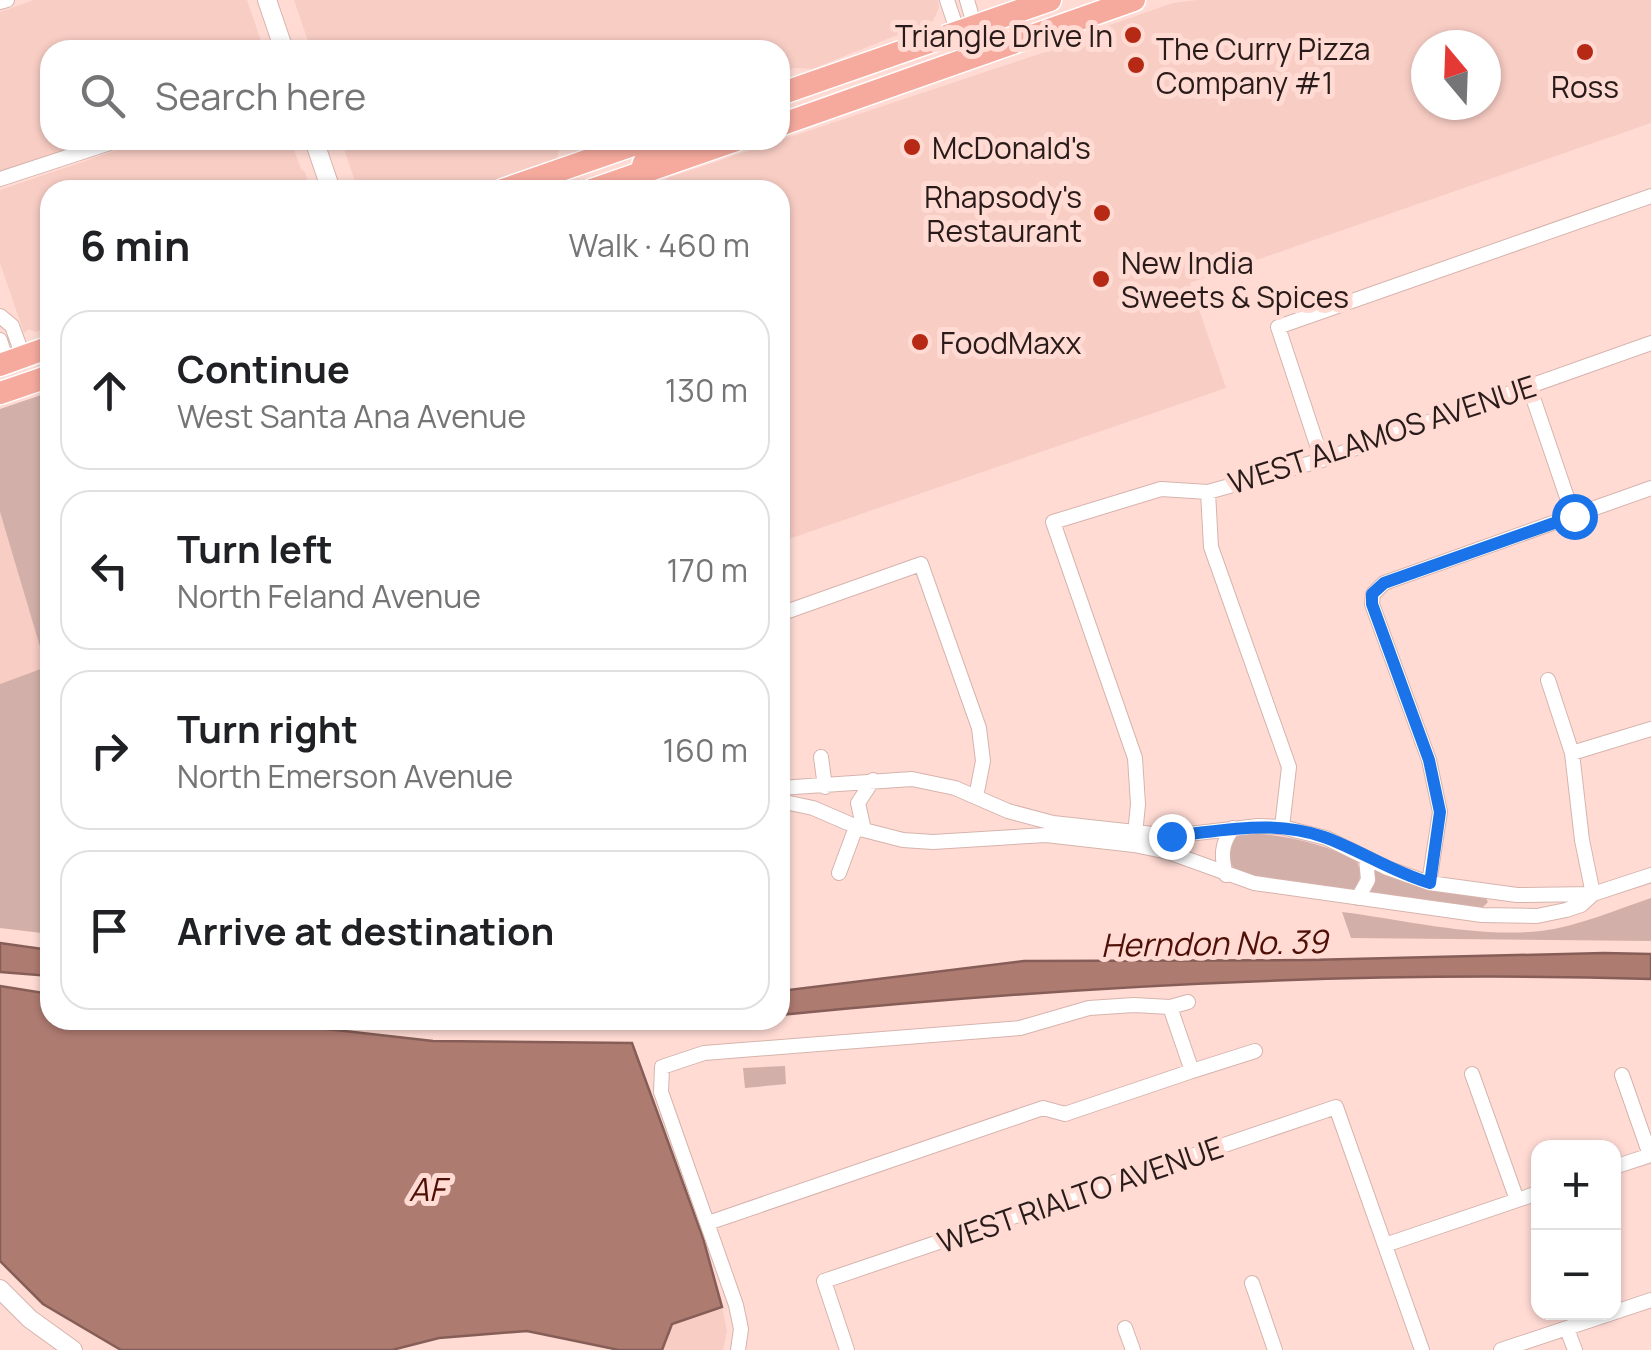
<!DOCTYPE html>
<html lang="en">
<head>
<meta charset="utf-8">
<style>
	body { margin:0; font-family:Manrope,sans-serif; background:#f6f6f6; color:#202124 }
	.controls { position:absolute; right:30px; bottom:30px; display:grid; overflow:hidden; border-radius:20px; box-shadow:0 2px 8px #0004 }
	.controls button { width:90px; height:90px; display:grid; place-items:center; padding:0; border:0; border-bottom:2px solid #e0e0e0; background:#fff; color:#202124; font:50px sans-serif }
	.compass { position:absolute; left:1411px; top:30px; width:90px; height:90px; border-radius:50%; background:#fff; box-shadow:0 2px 8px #0004; rotate:341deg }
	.stop { position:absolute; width:30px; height:30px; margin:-22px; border:8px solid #1a73e8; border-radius:50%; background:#fff }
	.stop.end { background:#1a73e8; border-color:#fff; box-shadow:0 2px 10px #0008 }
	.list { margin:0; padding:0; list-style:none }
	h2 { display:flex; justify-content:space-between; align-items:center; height:130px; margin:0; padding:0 40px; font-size:42px }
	h2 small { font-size:32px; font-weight:400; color:#757577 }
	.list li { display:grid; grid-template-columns:65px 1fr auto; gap:30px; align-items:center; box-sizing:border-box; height:160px; margin:0 20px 20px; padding:0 20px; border:2px solid #e0e0e0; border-radius:30px }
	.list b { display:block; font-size:38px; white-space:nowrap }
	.list p { margin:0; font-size:32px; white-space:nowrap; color:#757577 }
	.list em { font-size:32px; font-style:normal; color:#757577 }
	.icon { flex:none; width:55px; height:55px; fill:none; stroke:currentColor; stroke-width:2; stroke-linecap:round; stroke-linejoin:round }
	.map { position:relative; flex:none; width:1651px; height:1350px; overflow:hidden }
	.search { position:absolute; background:#fff; box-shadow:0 2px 8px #0004; left:40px; top:40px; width:750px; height:110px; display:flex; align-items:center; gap:25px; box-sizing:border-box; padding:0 35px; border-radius:30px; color:#757577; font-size:38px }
	.panel { position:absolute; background:#fff; box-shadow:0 2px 8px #0004; left:40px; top:180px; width:750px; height:850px; border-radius:30px }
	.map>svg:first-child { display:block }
	.built { fill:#f8cdc4; fill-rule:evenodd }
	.green { fill:#d2b0a9 }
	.water { fill:#ae7b71; stroke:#865e57; stroke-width:2.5 }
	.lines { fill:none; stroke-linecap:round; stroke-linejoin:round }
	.minor-casing { stroke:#d6b4ad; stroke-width:16 }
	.tertiary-casing { stroke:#d6b4ad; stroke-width:20 }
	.primary-casing { stroke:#fff; stroke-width:25 }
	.minor { stroke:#fff; stroke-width:14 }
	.tertiary { stroke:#fff; stroke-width:18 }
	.primary { stroke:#f6aa9e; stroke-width:22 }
	.route { stroke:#1a73e8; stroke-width:12 }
	.poi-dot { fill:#b62a15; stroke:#ffdbd4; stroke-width:4 }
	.labels { text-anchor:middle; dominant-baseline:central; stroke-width:10; stroke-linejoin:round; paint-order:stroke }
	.poi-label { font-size:30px; fill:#281b19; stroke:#ffdbd4; text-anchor:start }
	.street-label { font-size:30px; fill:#281b19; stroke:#ffdbd4 }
	.water-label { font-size:32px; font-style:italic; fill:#4e0f06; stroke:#ffdbd4 }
</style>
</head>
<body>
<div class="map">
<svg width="1651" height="1350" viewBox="0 0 1651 1350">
	<rect width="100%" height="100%" fill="#ffdbd4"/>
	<path class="built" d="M34 0H247L264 50H50V140H99L0 173V12Z
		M294 0H938L939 8 933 21 812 69 794 68 784 72 780 82V50H311Z
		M1197 0H1651V123L1190 283 1226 388 780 542V190H656L662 188 667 178 1045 52 1064 41 1173 3ZM1426 45H1486V105H1426Z
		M147 140H294L292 144 301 169 305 172 311 190H50V327L35 332 29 329 24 333 0 263V190Z
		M341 140H606L589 146 580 142 559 149 556 162 467 190H358Z
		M0 512 46 667 0 684Z
		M722 1307 727 1331 723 1350H662L672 1324Z"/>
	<path class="green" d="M50 392V934L0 928V684L46 667 0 512V409Z
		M1241 833C1283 834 1320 842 1357 861 1361 873 1362 881 1353 891L1268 880 1236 871 1228 860 1230 842Z
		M1374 868 1485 896 1488 902 1481 909 1368 894Z
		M1651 898V941L1351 938 1342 912C1406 920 1476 938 1541 931 1579 926 1615 910 1651 898Z
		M785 1066 786 1084 745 1088 743 1068Z"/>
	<path class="water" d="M0 943 50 950V976L0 972Z
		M1604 953 1651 954V979C1360 970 1070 986 780 1015V991L1024 961 1309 960Z
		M0 986 50 994V1020H247L433 1041 632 1043 703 1238 722 1307 672 1324 662 1350H619L527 1331 439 1338 392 1350H121L43 1304 0 1261Z
		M466 1020H735C645 1029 556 1025 466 1020Z"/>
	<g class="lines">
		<g class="minor-casing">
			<path id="minor" d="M947 0 958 33 977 57
				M967 0 976 31
				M0 2 7 0
				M0 179 119 140
				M0 316 12 326 23 356
				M0 340 7 362
				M1529 386 1573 515
				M1322 460 1278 327 1651 196
				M1208 492 1211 547 1289 767 1282 827
				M780 614 921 564 979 728 983 761 976 797
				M1548 680 1572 753 1582 840 1593 894
				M1572 753 1651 729
				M821 757 825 787
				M780 788 912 779 955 788 1008 811 1053 823 1171 836 1258 826 1282 827 1326 838 1387 868 1429 883 1517 895 1593 894 1651 875
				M780 801 813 808 864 830 903 840 933 842 1046 835 1134 845 1168 852 1254 883 1482 915 1537 916 1566 910 1581 905 1593 894
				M864 830 858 803 873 780
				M1134 845 1138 804 1135 758 1053 522 1161 489 1208 492 1322 460 1651 343
				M839 873 856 827
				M1226 875C1221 856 1221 844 1233 828
				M1429 883 1440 812 1429 760 1372 604 1373 594 1384 583 1651 488
				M1358 898 1368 880 1366 858
				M1192 1071 1255 1051
				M1472 1074 1517 1200
				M1622 1075 1650 1155
				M1614 1167 1651 1155
				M708 1223 1043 1108 1065 1114 1192 1071 1170 1007
				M1385 1245 1538 1193
				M1252 1283 1275 1350
				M1125 1328 1133 1350
				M1567 1329 1575 1350
				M738 1350 741 1329 736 1305 661 1092 662 1067 704 1053 1020 1028 1089 1008 1134 1005 1170 1007 1188 1002
				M847 1350 824 1281 1336 1107 1422 1350
				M1501 1350 1651 1300"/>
		</g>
		<g class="tertiary-casing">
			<path id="tertiary" d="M267 0 284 50
				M314 140 331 190
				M0 1289 30 1319 73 1350"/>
		</g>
		<g class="primary-casing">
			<path id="primary" d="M780 94 1050 0
				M780 125 1134 0
				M642 169C646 148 669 146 687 140
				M503 190 647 140
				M592 190 736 140
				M0 365 50 347
				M0 393 50 376"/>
		</g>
		<use href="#minor" class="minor"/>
		<use href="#tertiary" class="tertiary"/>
		<use href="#primary" class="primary"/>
	</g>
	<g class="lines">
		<path class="route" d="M1171 836C1223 831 1272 819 1324 837 1360 850 1392 872 1430 883L1440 812 1429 760 1372 604V594L1384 583 1574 516"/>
	</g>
	<g class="poi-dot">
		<circle cx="1133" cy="35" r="10"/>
		<circle cx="1585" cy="52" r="10"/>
		<circle cx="1136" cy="65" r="10"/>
		<circle cx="912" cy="147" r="10"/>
		<circle cx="1102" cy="213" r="10"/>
		<circle cx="1101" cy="279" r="10"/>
		<circle cx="920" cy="342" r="10"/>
	</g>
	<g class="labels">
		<g class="poi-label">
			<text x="1113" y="35" text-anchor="end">Triangle Drive In</text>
			<text x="1156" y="48">The Curry Pizza<tspan x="1156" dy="34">Company #1</tspan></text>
			<text x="1585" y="86" text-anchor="middle">Ross</text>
			<text x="932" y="147">McDonald's</text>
			<text x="1082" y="196" text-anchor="end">Rhapsody's<tspan x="1082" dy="34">Restaurant</tspan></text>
			<text x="1121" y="262">New India<tspan x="1121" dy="34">Sweets &amp; Spices</tspan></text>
			<text x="940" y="342">FoodMaxx</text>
		</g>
		<g class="street-label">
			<text transform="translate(1382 434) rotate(-18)">WEST ALAMOS AVENUE</text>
			<text transform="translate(1080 1194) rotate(-19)">WEST RIALTO AVENUE</text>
		</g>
		<g class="water-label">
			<text transform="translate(1214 943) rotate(-1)">Herndon No. 39</text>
			<text x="427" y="1189">AF</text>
		</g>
	</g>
</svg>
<div class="controls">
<button>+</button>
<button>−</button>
</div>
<svg class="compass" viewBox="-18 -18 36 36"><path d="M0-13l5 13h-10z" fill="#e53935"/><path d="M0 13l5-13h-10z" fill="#757577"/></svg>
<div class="stop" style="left:1574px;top:516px"></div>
<div class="stop end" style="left:1171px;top:836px"></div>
<div class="search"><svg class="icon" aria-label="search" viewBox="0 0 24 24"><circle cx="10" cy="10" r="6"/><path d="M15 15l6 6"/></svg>Search here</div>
<section class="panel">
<h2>6 min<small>Walk · 460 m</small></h2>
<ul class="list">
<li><svg class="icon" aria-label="ahead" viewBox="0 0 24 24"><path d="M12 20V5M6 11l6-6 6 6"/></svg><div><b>Continue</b><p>West Santa Ana Avenue</p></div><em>130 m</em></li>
<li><svg class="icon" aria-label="left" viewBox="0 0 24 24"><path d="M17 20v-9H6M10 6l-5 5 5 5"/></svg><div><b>Turn left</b><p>North Feland Avenue</p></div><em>170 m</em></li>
<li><svg class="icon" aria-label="right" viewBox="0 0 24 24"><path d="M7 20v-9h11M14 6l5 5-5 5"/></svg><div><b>Turn right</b><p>North Emerson Avenue</p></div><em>160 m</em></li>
<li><svg class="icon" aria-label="arrive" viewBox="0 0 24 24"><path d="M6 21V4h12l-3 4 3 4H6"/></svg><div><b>Arrive at destination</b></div></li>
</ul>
</section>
</div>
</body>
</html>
